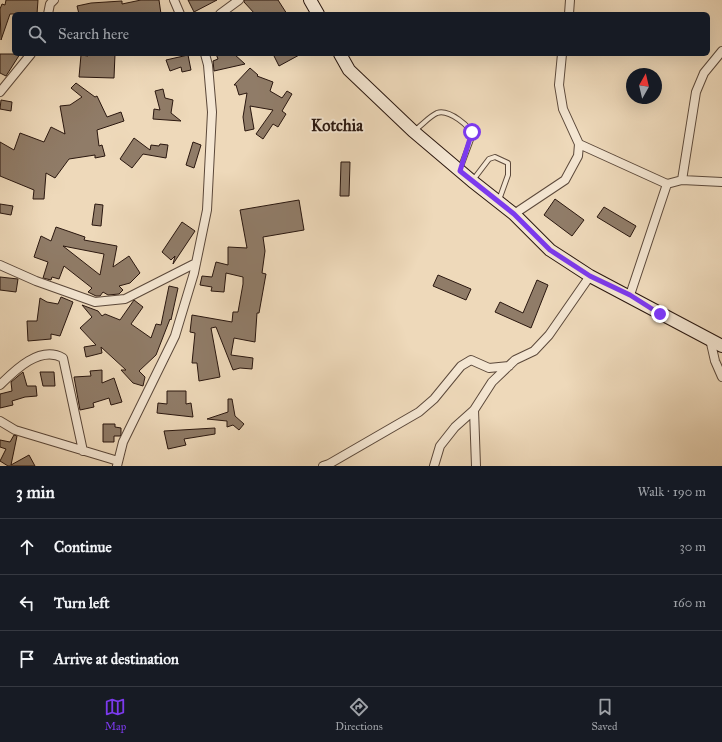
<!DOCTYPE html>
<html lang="en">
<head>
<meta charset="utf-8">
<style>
	body { margin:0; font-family:"IM FELL Great Primer",serif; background:#242831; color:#f1f3f6 }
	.compass { position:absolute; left:626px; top:68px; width:36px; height:36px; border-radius:50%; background:#171b24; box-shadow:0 4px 16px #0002; rotate:8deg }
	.stop { position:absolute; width:12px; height:12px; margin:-9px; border:3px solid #7c3aed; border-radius:50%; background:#fff }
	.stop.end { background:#7c3aed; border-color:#fff; box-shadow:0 1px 4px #0008 }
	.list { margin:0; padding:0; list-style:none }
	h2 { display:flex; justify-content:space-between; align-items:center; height:52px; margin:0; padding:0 16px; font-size:17px }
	h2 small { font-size:13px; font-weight:400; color:#9ea1a6 }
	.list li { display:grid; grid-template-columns:26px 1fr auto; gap:12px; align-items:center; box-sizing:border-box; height:56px; padding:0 16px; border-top:1px solid #363941 }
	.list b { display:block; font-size:15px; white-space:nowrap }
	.list em { font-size:13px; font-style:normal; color:#9ea1a6 }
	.icon { flex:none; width:22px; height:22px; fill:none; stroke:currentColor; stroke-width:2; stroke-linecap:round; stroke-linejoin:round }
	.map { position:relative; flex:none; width:722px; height:466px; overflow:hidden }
	.search { position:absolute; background:#171b24; box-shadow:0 4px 16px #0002; left:12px; right:12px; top:12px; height:44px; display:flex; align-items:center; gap:10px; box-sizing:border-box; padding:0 14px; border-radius:6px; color:#9ea1a6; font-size:15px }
	.sheet { height:220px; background:#171b24 }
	nav { display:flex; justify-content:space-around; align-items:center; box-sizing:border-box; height:56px; border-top:1px solid #363941; background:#171b24; font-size:11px; color:#9ea1a6 }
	nav a { display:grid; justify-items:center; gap:2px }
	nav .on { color:#7c3aed }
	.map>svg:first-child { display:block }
	.building { fill:#907c68; stroke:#2a170f; fill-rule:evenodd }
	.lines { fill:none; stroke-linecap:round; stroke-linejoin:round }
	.lane-casing { stroke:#5b483a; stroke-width:6 }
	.street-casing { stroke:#5b483a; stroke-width:10 }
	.secondary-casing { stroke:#2a170f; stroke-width:14 }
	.lane { stroke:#f4e6d2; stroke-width:4 }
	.street { stroke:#f4e6d2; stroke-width:8 }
	.secondary { stroke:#f4e6d2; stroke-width:12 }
	.route { stroke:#7c3aed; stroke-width:5 }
	.labels { text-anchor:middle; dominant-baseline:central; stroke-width:4; stroke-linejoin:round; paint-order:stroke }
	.quarter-label { font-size:16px; font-weight:bold; fill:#2a170f; stroke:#f4e6d2 }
</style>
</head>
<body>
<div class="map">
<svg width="722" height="466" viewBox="0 0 722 466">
	<rect width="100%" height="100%" fill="#eed9ba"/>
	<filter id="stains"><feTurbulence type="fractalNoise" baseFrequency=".005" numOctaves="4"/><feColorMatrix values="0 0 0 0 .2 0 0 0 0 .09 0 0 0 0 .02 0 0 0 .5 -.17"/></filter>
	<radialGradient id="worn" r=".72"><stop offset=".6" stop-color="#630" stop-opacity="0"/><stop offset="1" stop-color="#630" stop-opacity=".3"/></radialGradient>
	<path class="building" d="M6 0H38L37 14H10L1 40 0 9 2 4 5 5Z
		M141 0H159L161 14H79L77 6 91 3 122 1V4Z
		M188 0H217L194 12Z
		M244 0H278L287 14H255L244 2Z
		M0 54H20L6 76 0 73Z
		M88 54H115L114 78 79 77 81 55 88 56Z
		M216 54H234L245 64 214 71 213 61 218 59Z
		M273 54H301L279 66Z
		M188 55 191 70 182 72 181 67 170 71 166 60Z
		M250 68 258 75 257 76 273 82 270 91 282 98 287 91 292 94 282 111 286 114 278 127 273 124 263 139 256 134 273 110 250 106 254 129 245 131 243 117 247 93 239 95 236 85H234Z
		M76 83 95 97 97 96 107 117 121 112 124 121 97 130 99 146 102 145 105 156 95 158V155L69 159 55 178 46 173 44 199H33L34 190 0 176V142L14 150 20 133 44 142 51 127 65 134 60 106 70 105 82 97 71 88Z
		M163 89 165 98 173 100 171 113 181 121 153 119 154 109 160 110 155 91Z
		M1 100 12 102 11 111 0 109Z
		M134 138 150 150 151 145 159 146 160 144 168 145 166 158 143 154 132 168 120 159Z
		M193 142 201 145 194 168 186 165Z
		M341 162H350L349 196H340Z
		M555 199 584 220 572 236 544 215Z
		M299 200 304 230 263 237 265 251 262 273 266 274 259 313H257L255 342 234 338 231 355 253 358 252 369 240 368 233 370 216 327 211 328 220 377 199 381 197 363H192L195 333 190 332 192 315 232 322 233 312H238L243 284V277L226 273 224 292 211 291 212 287 200 285 202 276 212 277 216 262 228 265V247L247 248 240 210Z
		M0 204 13 206 11 215 0 213Z
		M95 204 103 205 101 226 92 225Z
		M604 207 636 226 630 237 597 217Z
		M182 222 195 231 173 264 175 256 171 260 162 252Z
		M56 227 85 237 84 240 117 246 113 267 129 256 140 273 130 283 119 286 123 290 119 294 108 295 103 292 100 296H96L88 292 92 288 64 266 59 279 52 277 51 280 43 278 48 262 34 257 41 236 51 241ZM63 246 104 254 100 275Z
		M438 275 471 289 466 300 433 286Z
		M0 277 18 279 16 292 0 290Z
		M537 280 548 285 531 328 495 312 500 302 523 313Z
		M169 286 178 288 171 320 170 319 156 355 139 371 145 377 143 386 133 383 121 370H126L101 347 102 353 86 357 84 347 96 345 80 328 92 317 82 305 98 311 102 316 105 314 120 320 134 300 143 307 131 324 151 338 156 324 161 325Z
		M61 297 73 302 60 336 51 334V339L28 341 27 321H37L40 298 47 302 58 304Z
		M102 370V383L114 378 122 402 111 405 109 398 93 403 94 407 80 410 74 377 91 376 90 371Z
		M23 372 27 386H36L37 396 25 397 12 401 13 405 0 408V394L12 391 11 382Z
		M40 372H54L55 386H43Z
		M167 391H186V404L191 403 193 417 157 413 158 403 167 404Z
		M228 399H232L235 416 244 424 239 430 233 425 227 427V421L207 419 228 412Z
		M103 424H115V427L121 428V435L120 436H114V442H103Z
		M215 428V434L184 439 186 445 168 449 164 431Z
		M14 435 17 436 11 465 29 455 35 466H8L0 461 6 449 0 447V440L10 442Z"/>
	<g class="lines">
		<g class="lane-casing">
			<path id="lane" d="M415 130C422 125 430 116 437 113 448 109 472 126 472 137L460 169
				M473 180 489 159 495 157 508 163V175L499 200"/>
		</g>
		<g class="street-casing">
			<path id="street" d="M174 0 180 14
				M48 14 50 4 54 0
				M220 14 239 0
				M569 14 570 0
				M0 92 31 54
				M579 144 667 184
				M682 180 696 92 704 73 722 51
				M514 214 565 180 578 156 579 144 563 109 559 85 562 54
				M0 265 36 281 95 302 125 299 196 263
				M630 295 667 184 682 180 722 182
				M710 339 715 361 722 377
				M0 385C15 370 40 345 63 358L83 451
				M474 410 476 466
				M0 421 15 430 118 461
				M117 466 123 442 175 336 194 273 207 210 212 112 208 65 205 54
				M323 466 329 464 419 412 434 399 461 366 471 360 489 368 509 366
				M434 466 440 446 455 427 474 410 492 382 515 360 534 351 549 335 590 276"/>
		</g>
		<g class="secondary-casing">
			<path id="secondary" d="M310 0 318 14
				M340 54 349 70 413 131 472 181 514 214 550 250 590 276 722 346"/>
		</g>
		<use href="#lane" class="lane"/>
		<use href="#street" class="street"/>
		<use href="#secondary" class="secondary"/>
	</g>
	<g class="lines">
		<path class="route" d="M472 132 460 171 514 214 550 250 590 276 630 295 660 314"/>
	</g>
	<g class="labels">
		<g class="quarter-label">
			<text x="337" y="125">Kotchia</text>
		</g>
	</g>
	<rect width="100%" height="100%" filter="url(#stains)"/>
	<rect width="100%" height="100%" fill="url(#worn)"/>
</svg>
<svg class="compass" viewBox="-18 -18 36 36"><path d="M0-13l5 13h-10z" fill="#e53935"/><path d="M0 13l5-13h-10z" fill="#9ea1a6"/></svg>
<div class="stop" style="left:472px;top:132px"></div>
<div class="stop end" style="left:660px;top:314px"></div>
<div class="search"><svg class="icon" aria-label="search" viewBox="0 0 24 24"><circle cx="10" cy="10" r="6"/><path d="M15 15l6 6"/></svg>Search here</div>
</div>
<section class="sheet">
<h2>3 min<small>Walk · 190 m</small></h2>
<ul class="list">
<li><svg class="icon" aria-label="ahead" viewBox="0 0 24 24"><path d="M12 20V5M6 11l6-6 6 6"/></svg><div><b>Continue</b></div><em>30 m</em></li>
<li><svg class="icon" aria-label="left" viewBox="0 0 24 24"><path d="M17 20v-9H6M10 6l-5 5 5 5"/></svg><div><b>Turn left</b></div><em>160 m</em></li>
<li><svg class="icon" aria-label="arrive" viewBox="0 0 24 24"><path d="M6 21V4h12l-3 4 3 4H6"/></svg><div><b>Arrive at destination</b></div></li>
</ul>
</section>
<nav>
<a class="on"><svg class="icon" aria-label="map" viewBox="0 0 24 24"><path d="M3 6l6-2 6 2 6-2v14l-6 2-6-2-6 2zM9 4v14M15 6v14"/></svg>Map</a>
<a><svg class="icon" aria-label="directions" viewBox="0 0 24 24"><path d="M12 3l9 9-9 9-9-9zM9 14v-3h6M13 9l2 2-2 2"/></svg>Directions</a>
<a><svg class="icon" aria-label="saved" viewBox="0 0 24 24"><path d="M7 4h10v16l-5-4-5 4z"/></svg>Saved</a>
</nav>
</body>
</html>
